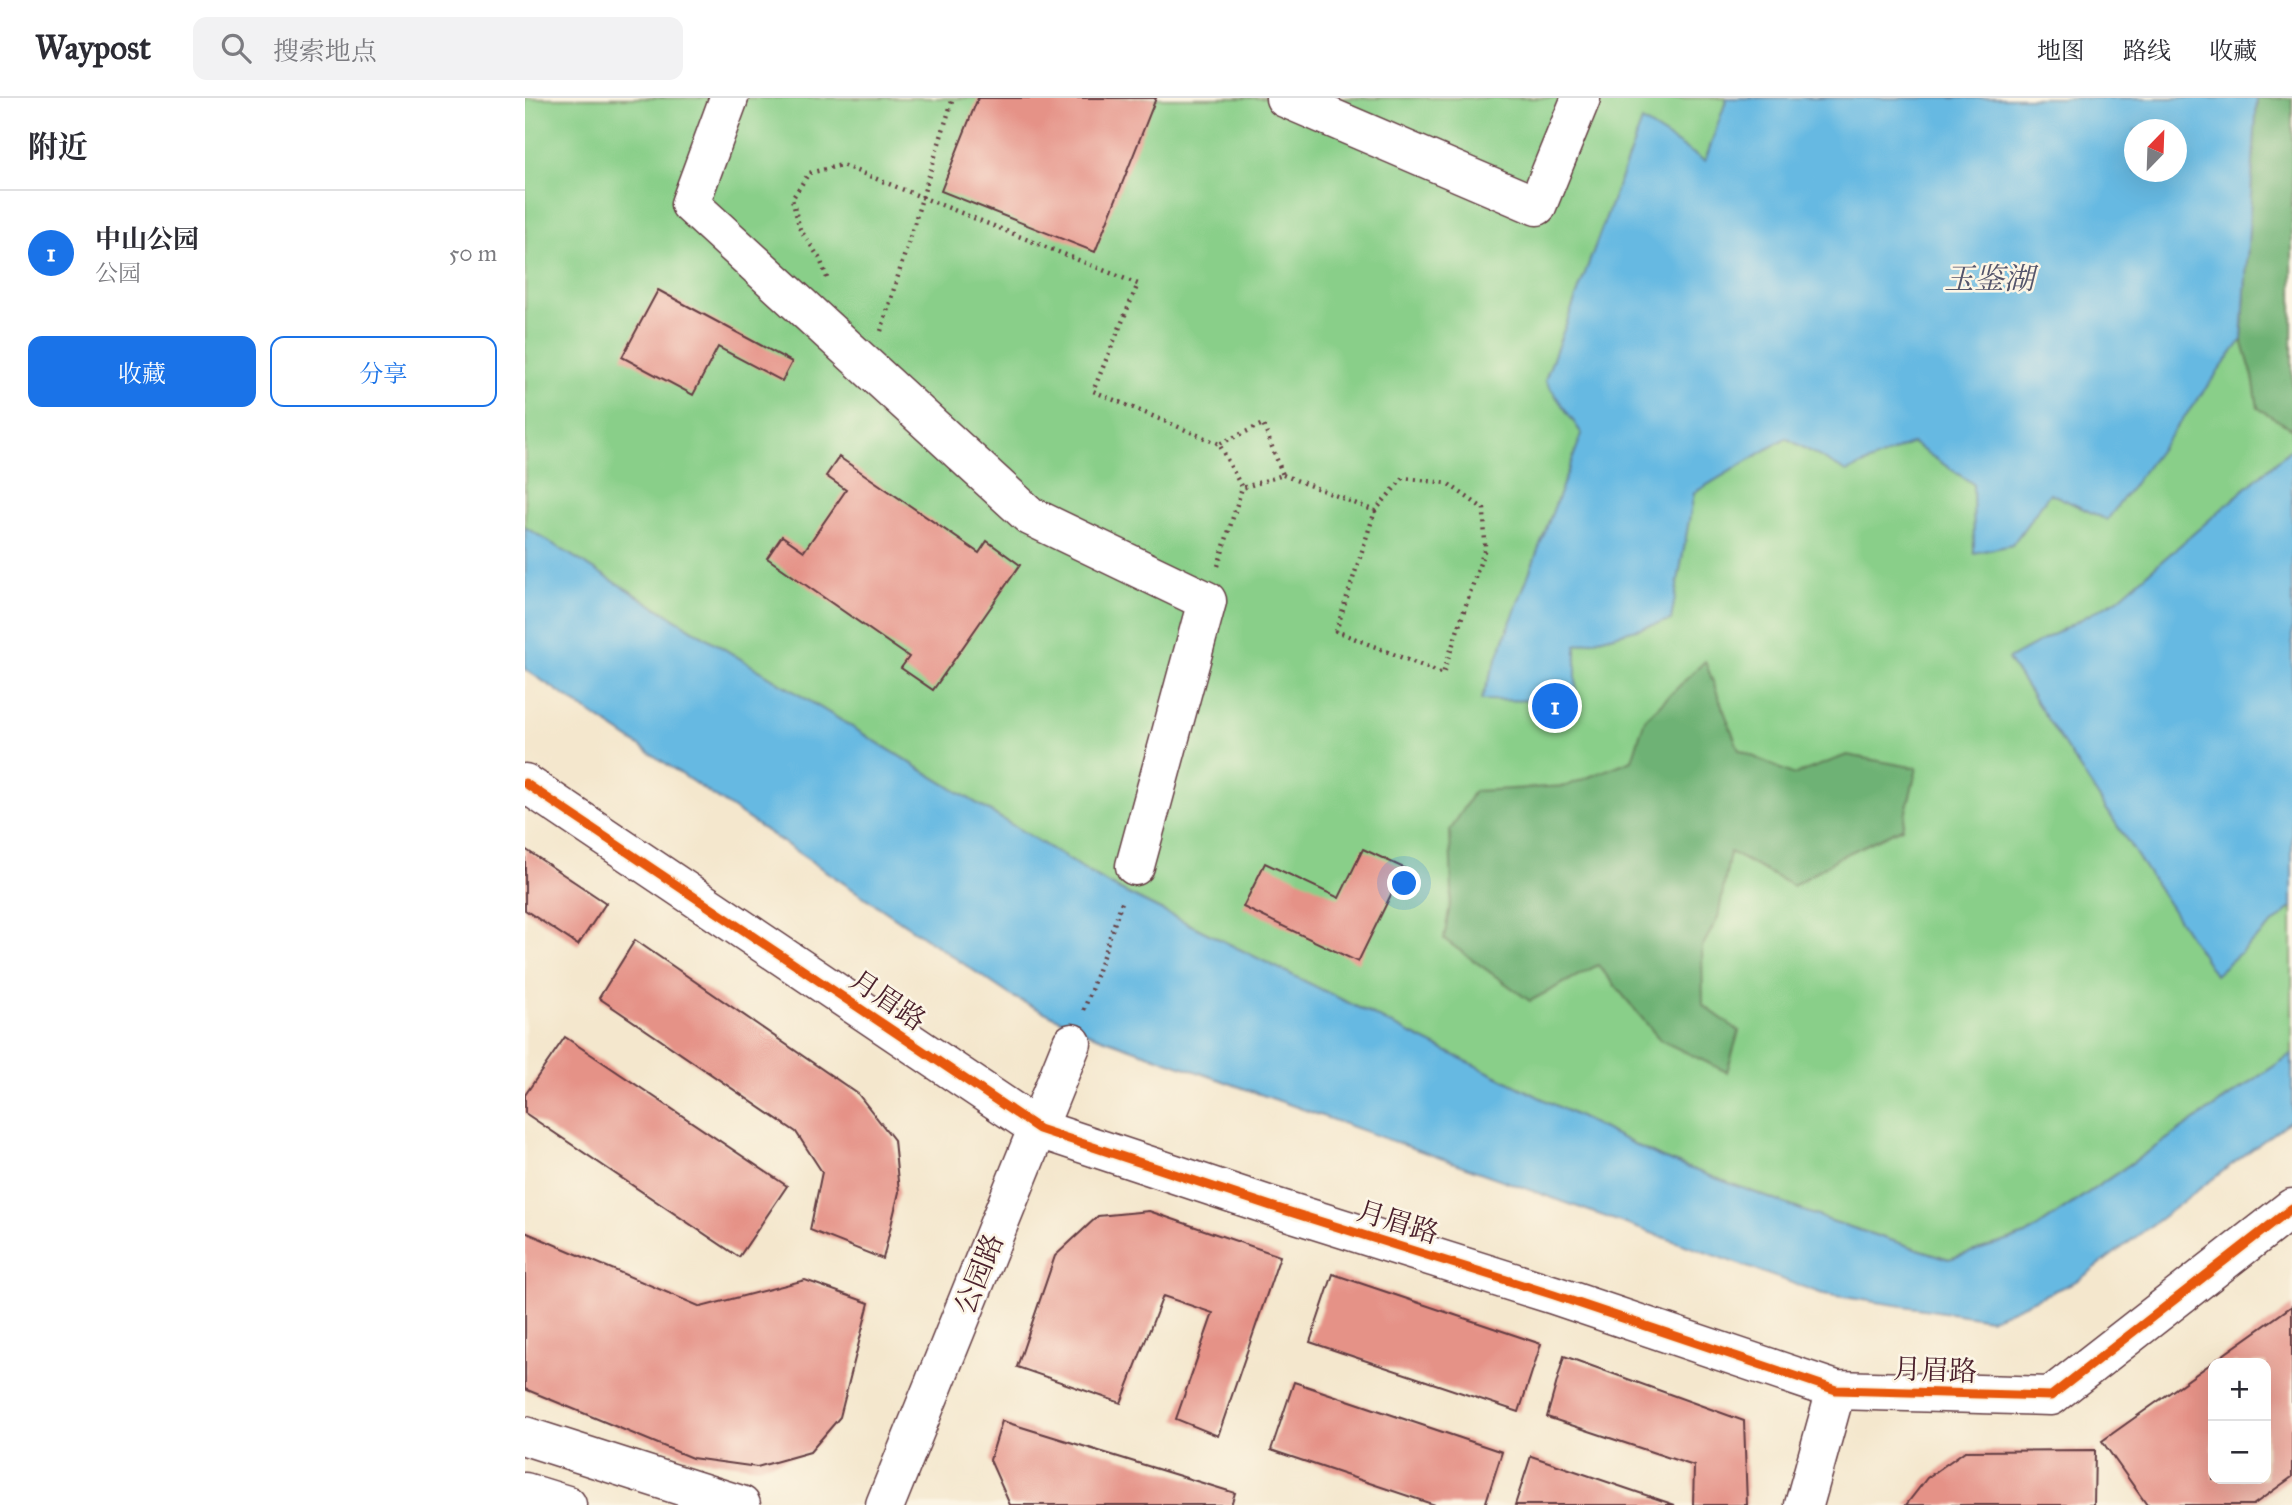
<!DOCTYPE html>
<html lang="zh">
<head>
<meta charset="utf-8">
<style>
	body { margin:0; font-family:"IM FELL Great Primer","Noto Serif SC",serif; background:#f2f2f3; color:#2b2b33 }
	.controls { position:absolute; right:21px; bottom:21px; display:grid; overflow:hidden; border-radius:14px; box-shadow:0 7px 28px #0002 }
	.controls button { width:63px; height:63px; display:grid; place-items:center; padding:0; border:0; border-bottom:2px solid #e1e1e2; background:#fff; color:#2b2b33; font:35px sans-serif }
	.compass { position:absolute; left:1599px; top:21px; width:63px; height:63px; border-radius:50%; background:#fff; box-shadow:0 7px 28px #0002; rotate:23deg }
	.you { position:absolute; left:880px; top:786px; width:24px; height:24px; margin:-18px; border:5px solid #fff; border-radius:50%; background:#1a73e8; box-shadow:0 0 0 10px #1a73e833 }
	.badge { display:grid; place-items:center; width:46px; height:46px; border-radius:50%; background:#1a73e8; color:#fff; font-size:23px; font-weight:700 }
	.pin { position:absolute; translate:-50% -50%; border:4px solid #fff; box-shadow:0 2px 7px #0006 }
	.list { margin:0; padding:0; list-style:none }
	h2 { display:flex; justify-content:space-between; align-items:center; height:91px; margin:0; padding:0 28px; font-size:30px }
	h2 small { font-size:23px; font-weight:400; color:#7c7c81 }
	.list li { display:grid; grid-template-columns:46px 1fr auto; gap:21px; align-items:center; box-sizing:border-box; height:126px; padding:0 28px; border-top:2px solid #e1e1e2 }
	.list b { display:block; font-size:26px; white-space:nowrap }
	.list p { margin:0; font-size:23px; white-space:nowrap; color:#7c7c81 }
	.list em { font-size:23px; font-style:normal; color:#7c7c81 }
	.actions { display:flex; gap:14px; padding:21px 28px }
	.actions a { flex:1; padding:16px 0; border:2px solid #1a73e8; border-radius:14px; text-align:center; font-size:24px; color:#1a73e8 }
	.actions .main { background:#1a73e8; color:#fff }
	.icon { flex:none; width:38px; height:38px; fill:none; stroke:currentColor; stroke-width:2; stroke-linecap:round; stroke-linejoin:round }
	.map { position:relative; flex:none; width:1767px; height:1407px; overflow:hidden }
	header { display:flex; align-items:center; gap:42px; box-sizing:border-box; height:98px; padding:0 35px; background:#fff; border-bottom:2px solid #e1e1e2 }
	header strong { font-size:33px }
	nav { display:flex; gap:38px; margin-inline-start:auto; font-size:24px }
	.search { width:490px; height:63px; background:#f2f2f3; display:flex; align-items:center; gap:18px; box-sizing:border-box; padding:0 24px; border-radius:14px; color:#7c7c81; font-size:26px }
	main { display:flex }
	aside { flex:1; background:#fff }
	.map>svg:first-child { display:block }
	.green { fill:#89cf89; stroke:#6a775a; stroke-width:2; fill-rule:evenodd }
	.forest { fill:#6eb275; stroke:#5c6850; stroke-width:2 }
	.water { fill:#66b9e2; stroke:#586c86; stroke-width:2; fill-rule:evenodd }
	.building { fill:#e59287; fill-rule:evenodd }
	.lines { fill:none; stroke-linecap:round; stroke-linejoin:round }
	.minor-casing { stroke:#643d43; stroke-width:41 }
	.major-casing { stroke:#643d43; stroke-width:41 }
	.path { stroke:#643d43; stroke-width:4.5; stroke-dasharray:2 5; stroke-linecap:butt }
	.minor { stroke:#fff; stroke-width:38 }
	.major { stroke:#fff; stroke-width:38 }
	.cycleway-casing { stroke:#fcf5e5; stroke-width:13 }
	.cycleway { stroke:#e8590c; stroke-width:9 }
	.labels { text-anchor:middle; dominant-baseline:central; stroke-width:5; stroke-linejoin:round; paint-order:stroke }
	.street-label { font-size:28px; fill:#4a1f2b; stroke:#fcf5e5 }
	.water-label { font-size:30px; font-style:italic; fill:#54556b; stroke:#fcf5e5 }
</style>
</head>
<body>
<header>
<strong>Waypost</strong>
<div class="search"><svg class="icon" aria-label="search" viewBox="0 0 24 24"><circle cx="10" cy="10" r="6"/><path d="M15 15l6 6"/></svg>搜索地点</div>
<nav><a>地图</a><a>路线</a><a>收藏</a></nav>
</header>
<main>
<aside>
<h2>附近<small></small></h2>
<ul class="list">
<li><span class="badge">1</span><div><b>中山公园</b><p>公园</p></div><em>50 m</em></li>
</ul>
<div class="actions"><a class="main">收藏</a><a>分享</a></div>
</aside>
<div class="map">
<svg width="1767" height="1407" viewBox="0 0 1767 1407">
	<rect width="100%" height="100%" fill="#fcf5e5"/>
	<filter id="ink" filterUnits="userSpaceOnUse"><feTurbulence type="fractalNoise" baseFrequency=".0143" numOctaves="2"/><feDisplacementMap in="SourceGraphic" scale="14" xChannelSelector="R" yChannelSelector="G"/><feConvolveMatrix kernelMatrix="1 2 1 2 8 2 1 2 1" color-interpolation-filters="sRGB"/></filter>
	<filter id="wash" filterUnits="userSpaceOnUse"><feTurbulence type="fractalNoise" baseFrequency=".00686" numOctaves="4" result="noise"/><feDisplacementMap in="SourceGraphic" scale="28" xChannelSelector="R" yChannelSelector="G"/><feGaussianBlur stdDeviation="1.57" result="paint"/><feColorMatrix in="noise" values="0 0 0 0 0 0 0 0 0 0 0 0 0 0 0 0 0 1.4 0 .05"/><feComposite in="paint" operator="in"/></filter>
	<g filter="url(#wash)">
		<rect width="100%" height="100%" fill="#f4e7cd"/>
		<path class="green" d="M0 0H1767V956L1501 1137 1424 1161 1303 1122 1137 1060 585 787 0 429ZM1610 32H1652V74H1610Z"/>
		<path class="forest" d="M1732 0H1767V331L1733 310 1728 279 1717 242Z
			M1180 563 1214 652 1269 677 1322 657 1392 670 1377 730 1315 759 1268 788 1205 754 1193 820 1177 849 1178 907 1214 933 1202 974 1135 942 1073 867 1005 903 919 841 927 795 925 733 949 693 1041 688 1107 662 1120 621Z"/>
		<path class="water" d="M1202 0H1732L1717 242 1582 422 1525 395 1487 447 1449 455 1448 386 1387 345 1322 374 1261 340 1169 395 1146 522 1051 547V603L956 602 1057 336 1020 282 1117 23 1180 63ZM1610 32H1652V74H1610Z
			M1767 350V809L1690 877 1483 561 1593 501Z
			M0 429 585 787 1137 1060 1303 1122 1424 1161 1501 1137 1767 956V1021L1554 1182 1465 1221 1298 1196 563 935 488 899 0 571Z"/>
		<g id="blocks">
			<path class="building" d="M453 0H631L570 154 416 93Z
				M133 192 267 264 257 283 193 249 168 297 97 259Z
				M314 359 454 455 462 443 495 467 408 592 376 570 384 559 242 460 257 438 279 453 321 392 301 378Z
				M0 751 81 805 53 847 0 812Z
				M838 751 879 770 833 864 718 809 740 765 814 800Z
				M110 842 333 996 369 1042 374 1094 358 1161 285 1132 297 1074 271 1034 74 900Z
				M40 939 262 1088 214 1159 0 1015V997Z
				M624 1113 755 1158 693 1338 651 1321 688 1215 638 1198 596 1305 492 1269 530 1158 573 1118Z
				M0 1134 176 1209 280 1182 344 1205 315 1319 285 1354 232 1369 167 1360 0 1291Z
				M808 1176 1016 1246 994 1314 785 1244Z
				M1767 1208V1379L1728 1407H1622L1577 1343ZM1688 1265H1741V1381H1688Z
				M1039 1258 1219 1323 1222 1407H1168L1169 1368 1022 1319Z
				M769 1284 977 1354 960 1407H910L746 1352Z
				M477 1323 710 1395 706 1407H485L465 1362Z
				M1570 1352 1569 1407H1381L1402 1380 1440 1353Z
				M1006 1358 1150 1407H990Z"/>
		</g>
	</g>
	<g filter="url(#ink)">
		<use href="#blocks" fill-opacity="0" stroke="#643d43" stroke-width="2"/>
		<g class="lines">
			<g class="minor-casing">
				<path id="minor" d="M204 0 165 106 505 418 682 503 610 768
					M760 0 1012 108 1056 0
					M0 685 514 1031 746 1108 1029 1197 1311 1292 1526 1298 1767 1110
					M360 1407 547 945
					M1279 1407 1311 1292"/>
			</g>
			<g class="major-casing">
				<path id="major" d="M0 1338 216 1407
					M0 1394 42 1407"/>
			</g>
			<path class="path" d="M302 180 295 161 275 131 267 101 284 75 317 67 613 186 568 293 694 346
				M356 233 428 0
				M758 377 850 413 878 380 922 385 959 411 960 450 918 576 811 533 850 413
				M693 468 717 390 758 377 738 326 694 346 717 390
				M559 912 598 801"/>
			<use href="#minor" class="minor"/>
			<use href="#major" class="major"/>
			<g class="cycleway-casing">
				<path id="cycleway" d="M0 685 514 1031 746 1108 1029 1197 1311 1292 1526 1298 1767 1110"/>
			</g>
			<use href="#cycleway" class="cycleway"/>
		</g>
	</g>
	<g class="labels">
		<g class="street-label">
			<text transform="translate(363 902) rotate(34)">月眉路</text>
			<text transform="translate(873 1124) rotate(17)">月眉路</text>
			<text transform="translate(454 1176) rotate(-68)">公园路</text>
			<text transform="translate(1410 1272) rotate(2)">月眉路</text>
		</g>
		<g class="water-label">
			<text x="1464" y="181">玉鉴湖</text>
		</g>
	</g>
</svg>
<div class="controls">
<button>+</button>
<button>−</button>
</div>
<svg class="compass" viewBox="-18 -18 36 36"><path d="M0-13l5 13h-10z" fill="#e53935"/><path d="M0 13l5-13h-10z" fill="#7c7c81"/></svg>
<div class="you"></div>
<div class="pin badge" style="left:1030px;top:608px">1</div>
</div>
</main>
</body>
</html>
